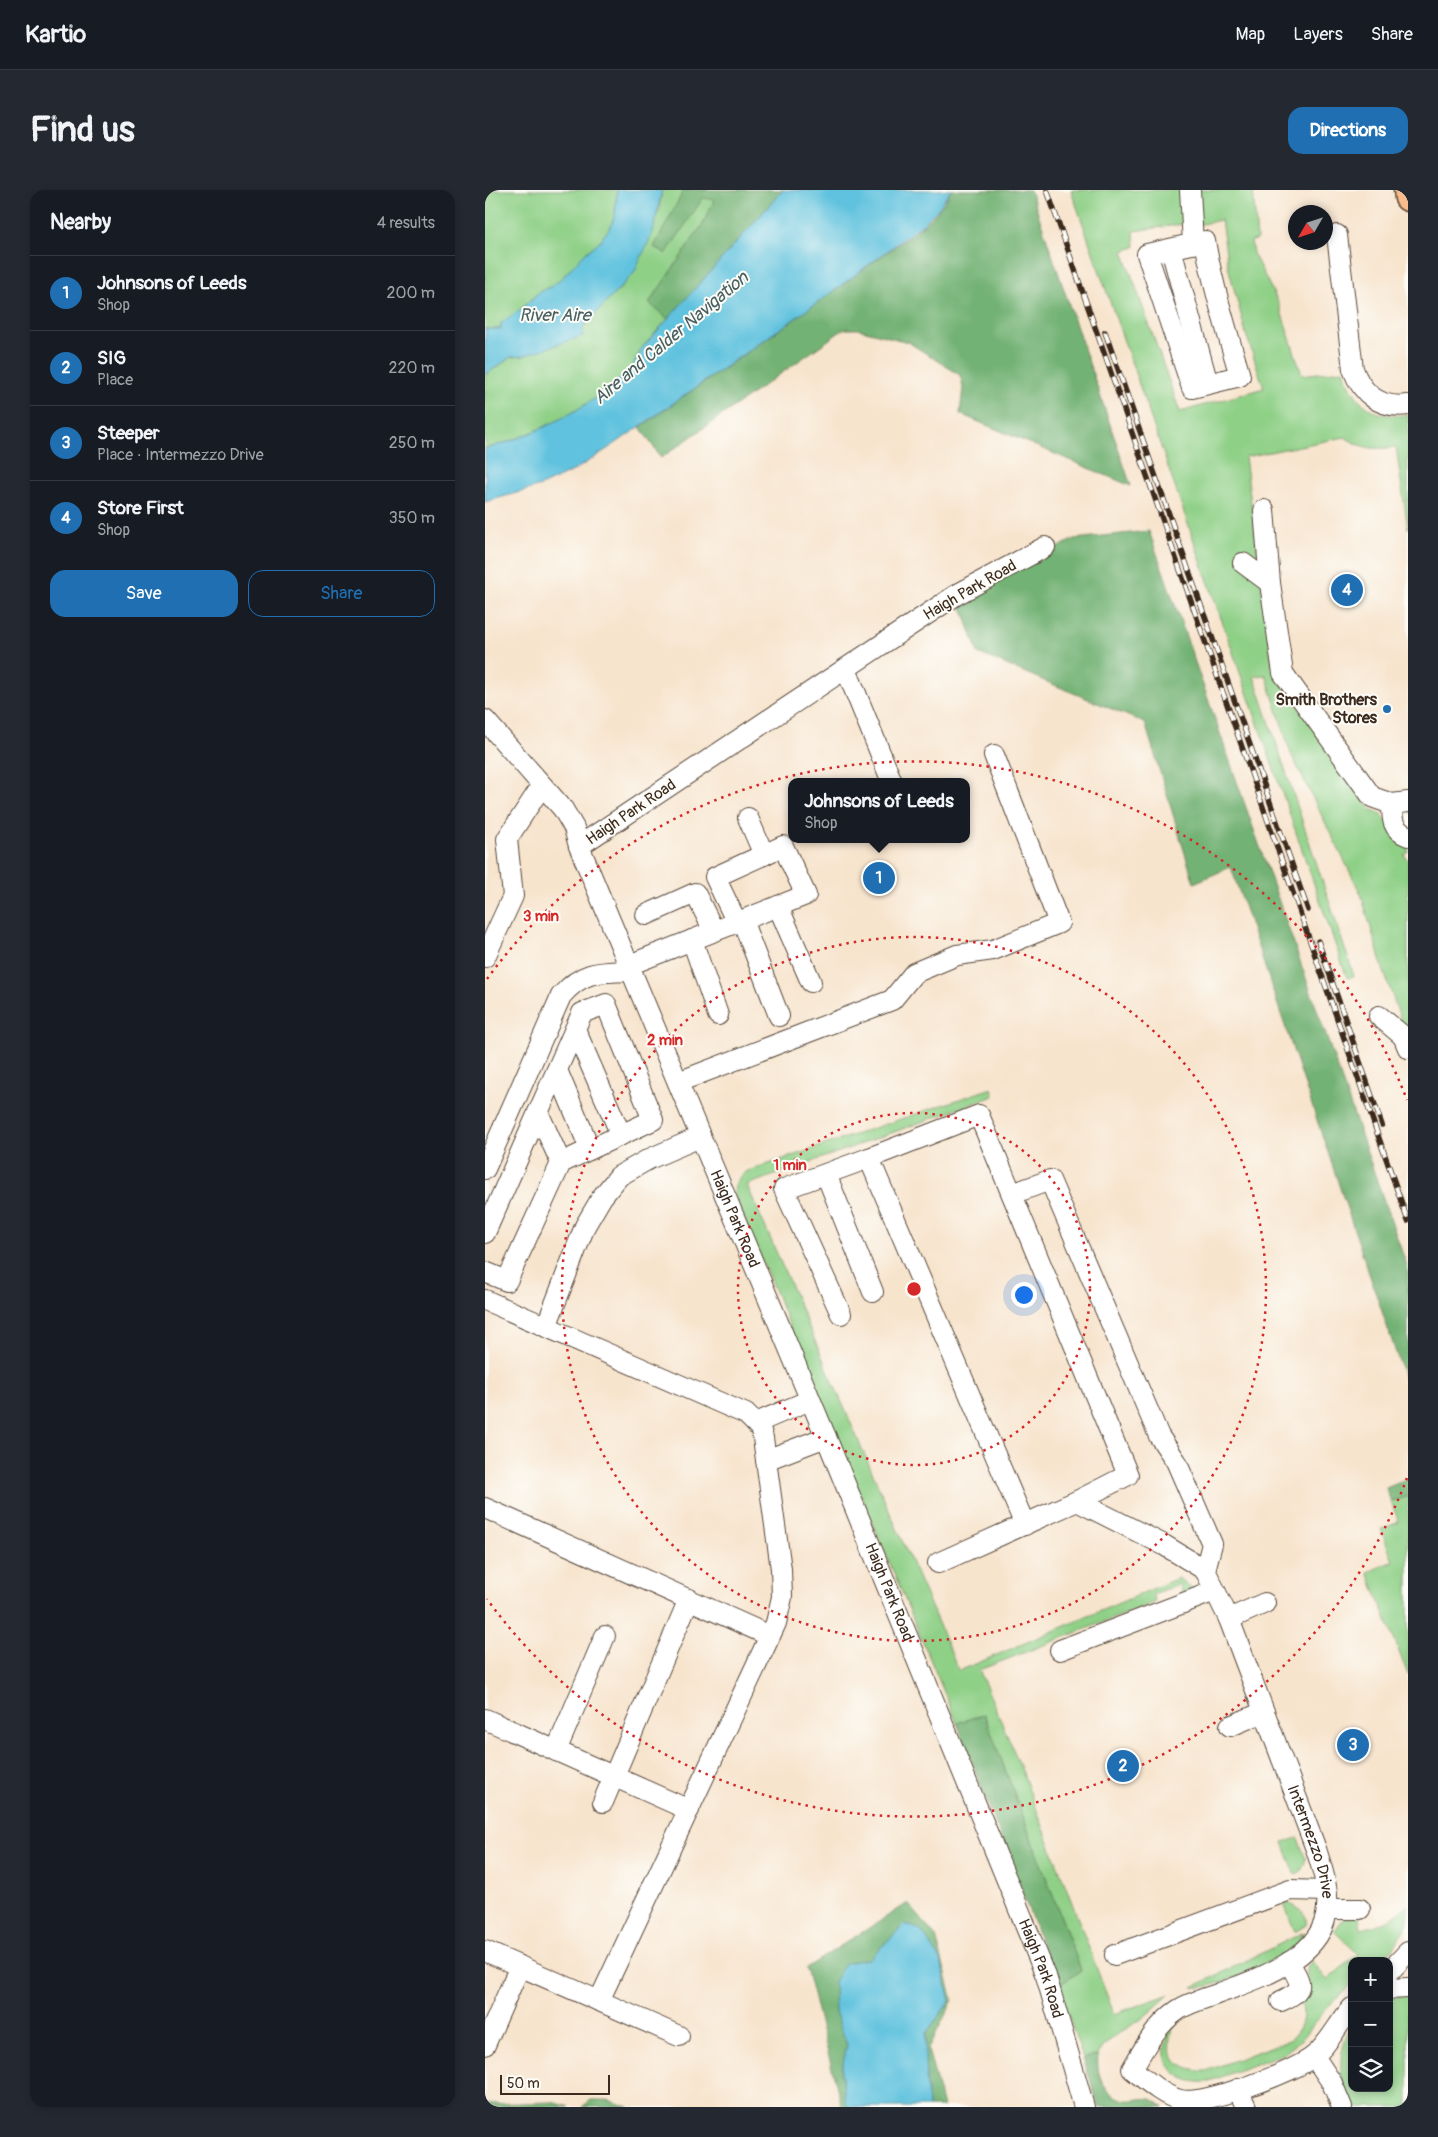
<!DOCTYPE html>
<html lang="en">
<head>
<meta charset="utf-8">
<style>
	body { margin:0; font-family:Pangolin,sans-serif; background:#242831; color:#f1f3f6 }
	.controls { position:absolute; right:15px; bottom:15px; display:grid; overflow:hidden; border-radius:10px; box-shadow:0 2px 8px #0003 }
	.controls button { width:45px; height:45px; display:grid; place-items:center; padding:0; border:0; border-bottom:1px solid #363941; background:#171b24; color:#f1f3f6; font:25px sans-serif }
	.compass { position:absolute; left:803px; top:15px; width:45px; height:45px; border-radius:50%; background:#171b24; box-shadow:0 2px 8px #0003; rotate:231deg }
	.scale { position:absolute; left:15px; bottom:12px; width:110px; box-sizing:border-box; padding-left:5px; border:2px solid #3b2a1e; border-top:0; font-size:14px; line-height:18px; white-space:nowrap; color:#3b2a1e; -webkit-text-stroke:4px #fdfcf7; paint-order:stroke }
	.you { position:absolute; left:538px; top:1104px; width:18px; height:18px; margin:-12px; border:4px solid #fff; border-radius:50%; background:#1a73e8; box-shadow:0 0 0 8px #1a73e833 }
	.badge { display:grid; place-items:center; width:32px; height:32px; border-radius:50%; background:#1f6fb2; color:#fff; font-size:16px; font-weight:700 }
	.pin { position:absolute; translate:-50% -50%; border:2px solid #fff; box-shadow:0 1px 5px #0006 }
	.popup { position:absolute; left:303px; top:588px; width:182px; height:65px; box-sizing:border-box; display:grid; place-content:center; border-radius:10px; background:#171b24; filter:drop-shadow(0 1px 4px #0005); font-size:16px; white-space:nowrap; color:#9ea1a6 }
	.popup b { font-size:19px; color:#f1f3f6 }
	.popup::after { content:''; position:absolute; left:50%; top:100%; margin-left:-10px; border:10px solid transparent; border-top-color:#171b24 }
	.list { margin:0; padding:0; list-style:none }
	h2 { display:flex; justify-content:space-between; align-items:center; height:65px; margin:0; padding:0 20px; font-size:21px }
	h2 small { font-size:16px; font-weight:400; color:#9ea1a6 }
	.list li { display:grid; grid-template-columns:32px 1fr auto; gap:15px; align-items:center; box-sizing:border-box; height:75px; padding:0 20px; border-top:1px solid #363941 }
	.list b { display:block; font-size:19px; white-space:nowrap }
	.list p { margin:0; font-size:16px; white-space:nowrap; color:#9ea1a6 }
	.list em { font-size:16px; font-style:normal; color:#9ea1a6 }
	.actions { display:flex; gap:10px; padding:15px 20px }
	.actions a { flex:1; padding:11px 0; border:1px solid #1f6fb2; border-radius:15px; text-align:center; font-size:18px; color:#1f6fb2 }
	.actions .main { background:#1f6fb2; color:#fff }
	.icon { flex:none; width:28px; height:28px; fill:none; stroke:currentColor; stroke-width:2; stroke-linecap:round; stroke-linejoin:round }
	.map { position:relative; flex:none; width:923px; height:1917px; overflow:hidden; border-radius:15px }
	header { display:flex; align-items:center; gap:30px; box-sizing:border-box; height:70px; padding:0 25px; background:#171b24; border-bottom:1px solid #363941 }
	header strong { font-size:24px }
	nav { display:flex; gap:28px; margin-inline-start:auto; font-size:18px }
	.intro { display:flex; align-items:center; justify-content:space-between; box-sizing:border-box; height:120px; padding:0 30px }
	h1 { margin:0; font-size:35px }
	.button { padding:12px 22px; border-radius:15px; background:#1f6fb2; color:#fff; font-size:18px; font-weight:700 }
	main { display:flex; gap:30px; padding:0 30px }
	aside { flex:1; background:#171b24; border-radius:15px; box-shadow:0 2px 8px #0003 }
	.map>svg:first-child { display:block }
	.green { fill:#8fd087; stroke:#657d52 }
	.forest { fill:#73b274; stroke:#576e49 }
	.water { fill:#60c2de; stroke:#4e767e }
	.lines { fill:none; stroke-linecap:round; stroke-linejoin:round }
	.minor-casing { stroke:#574638; stroke-width:22 }
	.major-casing { stroke:#574638; stroke-width:29 }
	.minor { stroke:#fff; stroke-width:20 }
	.major { stroke:#fabb8b; stroke-width:26 }
	.rail-casing { stroke:#3b2a1e; stroke-width:5.5 }
	.rail { stroke:#fdfcf7; stroke-width:4; stroke-dasharray:11; stroke-linecap:butt }
	.ring { fill:none; stroke:#d62828; stroke-width:2.5; stroke-dasharray:2.5 5 }
	.poi-dot { fill:#1f6fb2; stroke:#fdfcf7; stroke-width:2 }
	.labels { text-anchor:middle; dominant-baseline:central; stroke-width:4; stroke-linejoin:round; paint-order:stroke }
	.street-label { font-size:16px; fill:#3b2a1e; stroke:#fdfcf7 }
	.poi-label { font-size:16px; font-weight:bold; fill:#3b2a1e; stroke:#fdfcf7; text-anchor:end }
	.water-label { font-size:18px; font-style:italic; fill:#485f61; stroke:#fdfcf7 }
	.centre { fill:#d62828; stroke:#fdfcf7; stroke-width:2.5 }
	.ring-label { font-size:15px; text-anchor:middle; font-weight:bold; fill:#d62828; stroke:#fdfcf7; stroke-width:4; stroke-linejoin:round; paint-order:stroke }
</style>
</head>
<body>
<header>
<strong>Kartio</strong>
<nav><a>Map</a><a>Layers</a><a>Share</a></nav>
</header>
<div class="intro"><h1>Find us</h1><a class="button">Directions</a></div>
<main>
<aside>
<h2>Nearby<small>4 results</small></h2>
<ul class="list">
<li><span class="badge">1</span><div><b>Johnsons of Leeds</b><p>Shop</p></div><em>200 m</em></li>
<li><span class="badge">2</span><div><b>SIG</b><p>Place</p></div><em>220 m</em></li>
<li><span class="badge">3</span><div><b>Steeper</b><p>Place · Intermezzo Drive</p></div><em>250 m</em></li>
<li><span class="badge">4</span><div><b>Store First</b><p>Shop</p></div><em>350 m</em></li>
</ul>
<div class="actions"><a class="main">Save</a><a>Share</a></div>
</aside>
<div class="map">
<svg width="923" height="1917" viewBox="0 0 923 1917">
	<rect width="100%" height="100%" fill="#fdfcf7"/>
	<filter id="ink" filterUnits="userSpaceOnUse"><feTurbulence type="fractalNoise" baseFrequency=".02" numOctaves="2"/><feDisplacementMap in="SourceGraphic" scale="10" xChannelSelector="R" yChannelSelector="G"/><feConvolveMatrix kernelMatrix="1 2 1 2 8 2 1 2 1" color-interpolation-filters="sRGB"/></filter>
	<filter id="wash" filterUnits="userSpaceOnUse"><feTurbulence type="fractalNoise" baseFrequency=".0096" numOctaves="4" result="noise"/><feDisplacementMap in="SourceGraphic" scale="20" xChannelSelector="R" yChannelSelector="G"/><feGaussianBlur stdDeviation="1.12" result="paint"/><feColorMatrix in="noise" values="0 0 0 0 0 0 0 0 0 0 0 0 0 0 0 0 0 1.4 0 .05"/><feComposite in="paint" operator="in"/></filter>
	<g filter="url(#wash)">
		<rect width="100%" height="100%" fill="#f7e4cd"/>
		<path class="green" d="M0 0H132L130 24 126 36 115 51 97 66 78 87 67 96 54 102 36 119 16 133V139H0Z
			M177 0H298L157 158C153 165 149 175 143 181 109 217 47 246 0 259V185L26 167 38 166 82 150 98 138 127 105 137 97 174 20Z
			M586 0H697L699 34 649 41 650 57 638 61 695 222 779 198 761 144 743 76 736 30 712 35 710 0H768L772 50 766 51 768 63 793 112 817 185 858 180C871 213 886 229 923 225V339L911 257C891 260 877 259 860 247L760 267 788 481 880 612 886 619 896 624 923 654V662L919 665 923 670V850L898 779 876 704 806 564 781 485 769 486 869 786 862 788Z
			M507 898 509 906 262 995 474 1481 693 1388 710 1400 697 1404 694 1394 668 1404 671 1412 494 1480 534 1573 629 1824 685 1804C675 1813 665 1822 655 1830 638 1841 623 1848 613 1865L598 1868 573 1796 596 1780 499 1524 472 1533 249 1004C249 993 253 989 260 982Z
			M923 1306V1485L883 1382 908 1371 896 1339 914 1332 906 1312Z
			M813 1648 821 1670 816 1681 810 1685 798 1652Z
			M803 1713C813 1718 823 1722 821 1735L810 1742 799 1714Z
			M923 1715V1732L909 1758 894 1771H867V1794L841 1819 818 1848 800 1863 722 1892C683 1895 666 1859 693 1830 674 1856 689 1883 721 1881L804 1850C816 1840 822 1826 815 1811 834 1799 813 1784 827 1771L842 1790 873 1764 849 1741 860 1727H874L876 1739C895 1735 910 1729 923 1715Z
			M819 1742C816 1748 813 1753 808 1758 794 1770 724 1802 708 1797Z
			M923 1805V1917H867C854 1883 851 1872 865 1837L867 1835V1898H904V1807Z"/>
		<path class="forest" d="M199 0H298L183 129 164 113 218 34 229 10 218 8 181 64 169 57Z
			M466 0H545L646 296 475 224 478 197 475 185 423 152 373 139H359L176 268 155 237C233 182 312 129 388 72 415 52 452 32 466 0Z
			M664 341 923 1079V1198L746 677 709 693 660 533 493 463 475 412 501 395 589 349Z
			M923 1289V1306L906 1312 901 1298Z
			M499 1524 596 1780 573 1796 472 1533Z
			M423 1713 451 1747 468 1810 443 1859 458 1917H443L440 1872 441 1843 465 1811 420 1734 384 1769 360 1773 350 1821 362 1855 356 1883 361 1912 364 1917H357L321 1778Z
			M613 1865C611 1886 619 1906 642 1910 649 1911 658 1907 666 1909 670 1910 675 1915 679 1917H614L598 1868Z
			M106 1910H123L144 1917H97Z
			M68 1912 84 1917H0V1914Z"/>
		<path class="water" d="M132 0H177L168 42 149 83 98 137V146L38 166 26 167 0 185V139H16V133L36 119 54 102 67 96 78 87 97 66 115 51 126 36 130 24Z
			M298 0H466L453 19 437 35 342 106 127 256 90 280 56 296 0 312V259C47 246 108 217 143 181 149 175 153 165 157 158Z
			M420 1734 436 1740 456 1770 465 1811 441 1843 440 1872 443 1917H364L361 1912 356 1883 362 1855 350 1821 349 1792 360 1773 384 1769Z"/>
	</g>
	<g filter="url(#ink)">
		<g class="lines">
			<g class="minor-casing">
				<g id="minor">
					<path d="M705 0 708 54"/>
					<path d="M852 45 868 179C877 204 895 219 923 215"/>
					<path d="M720 51C728 97 742 141 755 186L707 198 662 64Z"/>
					<path d="M686 59 723 194"/>
					<path d="M779 320 785 393 798 483 887 607 907 614 923 612"/>
					<path id="s1" d="M560 357 471 405 94 656 341 1247 561 1786 599 1917"/>
					<path d="M758 373 785 393"/>
					<path d="M361 479 407 592"/>
					<path d="M0 530 78 619 89 638 94 656"/>
					<path d="M907 614C907 629 907 640 923 646"/>
					<path d="M263 628 279 665"/>
					<path d="M293 716 326 792"/>
					<path d="M161 725 210 703 229 741"/>
					<path d="M257 730 294 826"/>
					<path d="M207 750 233 825"/>
					<path d="M0 767 28 706 22 649 56 597"/>
					<path d="M144 775 321 705 298 656 230 687 252 733"/>
					<path d="M894 826 918 846 923 858"/>
					<path d="M90 839 136 945"/>
					<path d="M72 880 105 959"/>
					<path d="M193 892 407 810 429 783 472 765 508 760 574 733 509 565"/>
					<path d="M53 922 76 973"/>
					<path d="M384 968 494 925 643 1285 592 1311"/>
					<path d="M0 979 76 806C98 780 115 782 146 781"/>
					<path d="M341 984 388 1102"/>
					<path d="M527 1004 565 990 674 1246 691 1271 727 1354 720 1380"/>
					<path d="M0 1043 97 823 121 814 168 930 76 973 22 1091 0 1082"/>
					<path d="M0 1110 261 1224 275 1238 278 1248 296 1379 297 1407 291 1433 114 1811"/>
					<path d="M356 1124 299 999 384 968 540 1335"/>
					<path d="M61 1137 100 1036 117 1007 134 986 164 969 215 947"/>
					<path d="M271 1233 325 1210"/>
					<path d="M281 1270 341 1247"/>
					<path d="M0 1318 285 1446"/>
					<path d="M453 1373 592 1311 679 1355 720 1380"/>
					<path id="s2" d="M720 1380 744 1429 831 1659C837 1678 844 1698 842 1718 839 1768 774 1788 735 1803 722 1808 705 1812 693 1820 672 1834 659 1858 647 1879 661 1890 677 1905 695 1910 718 1916 810 1882 829 1866 845 1853 853 1833 867 1818"/>
					<path d="M744 1429 780 1413"/>
					<path d="M575 1460 730 1401"/>
					<path d="M0 1529 204 1620"/>
					<path d="M745 1536 779 1522"/>
					<path d="M71 1561 120 1446"/>
					<path d="M118 1612 204 1409"/>
					<path d="M842 1719H875"/>
					<path d="M0 1761 194 1846"/>
					<path d="M630 1765 805 1700 841 1701"/>
					<path d="M904 1782 923 1762"/>
					<path d="M904 1799 923 1798"/>
					<path d="M796 1811C822 1799 816 1794 804 1772"/>
					<path d="M0 1855 35 1776"/>
					<path d="M829 1866 847 1893 857 1917"/>
					<path d="M753 1899 761 1917"/>
				</g>
			</g>
			<g class="major-casing">
				<path id="major" d="M922 0 923 8"/>
			</g>
			<use href="#minor" class="minor"/>
			<use href="#major" class="major"/>
			<g class="rail-casing">
				<path id="rail" d="M562 0 923 1031
					M620 142 823 720
					M833 751 897 935"/>
			</g>
			<use href="#rail" class="rail"/>
		</g>
	</g>
	<g class="ring">
		<circle cx="429" cy="1099" r="176"/>
		<circle cx="429" cy="1099" r="352"/>
		<path d="M922 1288A528 528 0 0 1 2 1409M2 789A528 528 0 0 1 922 910"/>
	</g>
	<circle class="poi-dot" cx="902" cy="519" r="5"/>
	<g class="labels">
		<g class="street-label">
			<text transform="translate(485 400) rotate(-30)">Haigh Park Road</text>
			<text transform="translate(146 622) rotate(-34)">Haigh Park Road</text>
			<text stroke="none"><textPath href="#s1" startOffset="958">Haigh Park Road</textPath></text>
			<text stroke="none"><textPath href="#s1" startOffset="1362">Haigh Park Road</textPath></text>
			<text stroke="none"><textPath href="#s2" startOffset="292">Intermezzo Drive</textPath></text>
			<text stroke="none"><textPath href="#s1" startOffset="1768">Haigh Park Road</textPath></text>
		</g>
		<g class="poi-label">
			<text x="892" y="510">Smith Brothers<tspan x="892" dy="18">Stores</tspan></text>
		</g>
		<g class="water-label">
			<text x="70" y="125">River Aire</text>
			<text transform="translate(186 148) rotate(-40)">Aire and Calder Navigation</text>
		</g>
	</g>
	<circle cx="429" cy="1099" r="8" class="centre"/>
	<g class="ring-label">
		<text x="56" y="731">3 min</text>
		<text x="180" y="855">2 min</text>
		<text x="305" y="980">1 min</text>
	</g>
</svg>
<div class="controls">
<button>+</button>
<button>−</button>
<button><svg class="icon" aria-label="layers" viewBox="0 0 24 24"><path d="M12 4l9 5-9 5-9-5zM3 14l9 5 9-5"/></svg></button>
</div>
<svg class="compass" viewBox="-18 -18 36 36"><path d="M0-13l5 13h-10z" fill="#e53935"/><path d="M0 13l5-13h-10z" fill="#9ea1a6"/></svg>
<div class="scale">50 m</div>
<div class="you"></div>
<div class="pin badge" style="left:394px;top:688px">1</div>
<div class="popup"><b>Johnsons of Leeds</b>Shop</div>
<div class="pin badge" style="left:638px;top:1576px">2</div>
<div class="pin badge" style="left:868px;top:1555px">3</div>
<div class="pin badge" style="left:862px;top:400px">4</div>
</div>
</main>
</body>
</html>
